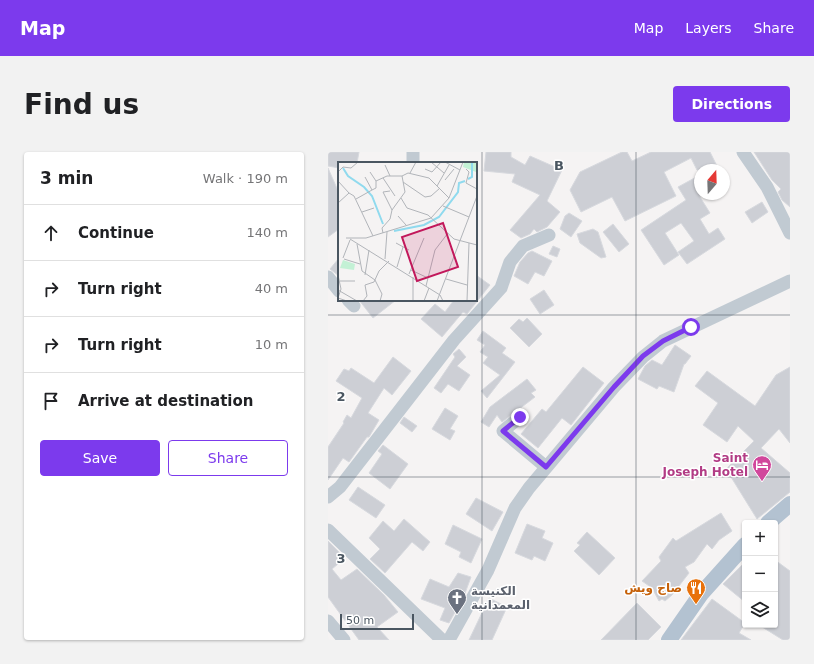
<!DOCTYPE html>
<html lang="en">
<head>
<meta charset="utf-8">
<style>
	body { margin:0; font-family:"DejaVu Sans",Cairo,sans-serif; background:#f2f2f2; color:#202124 }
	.controls { position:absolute; right:12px; bottom:12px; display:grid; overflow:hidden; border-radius:4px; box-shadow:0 1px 3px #0004 }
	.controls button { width:36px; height:36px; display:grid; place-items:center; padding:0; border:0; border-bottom:1px solid #e0e0e0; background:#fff; color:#202124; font:20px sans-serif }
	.compass { position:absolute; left:366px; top:12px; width:36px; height:36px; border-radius:50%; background:#fff; box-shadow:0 1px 3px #0004; rotate:19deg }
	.scale { position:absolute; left:12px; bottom:10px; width:74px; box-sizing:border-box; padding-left:4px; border:2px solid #4a5661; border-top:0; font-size:11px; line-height:14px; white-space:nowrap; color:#4a5661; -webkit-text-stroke:3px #fff; paint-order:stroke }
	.stop { position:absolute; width:12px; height:12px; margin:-9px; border:3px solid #7c3aed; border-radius:50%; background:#fff }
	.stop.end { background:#7c3aed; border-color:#fff; box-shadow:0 1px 4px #0008 }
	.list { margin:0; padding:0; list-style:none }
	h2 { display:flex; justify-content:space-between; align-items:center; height:52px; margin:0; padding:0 16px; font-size:17px }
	h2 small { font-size:13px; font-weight:400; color:#757577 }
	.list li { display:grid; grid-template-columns:26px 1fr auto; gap:12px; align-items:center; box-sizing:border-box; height:56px; padding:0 16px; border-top:1px solid #e0e0e0 }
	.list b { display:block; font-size:15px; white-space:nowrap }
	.list em { font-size:13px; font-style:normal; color:#757577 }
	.actions { display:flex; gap:8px; padding:12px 16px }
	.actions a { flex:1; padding:9px 0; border:1px solid #7c3aed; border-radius:4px; text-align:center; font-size:14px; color:#7c3aed }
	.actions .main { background:#7c3aed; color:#fff }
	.icon { flex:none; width:22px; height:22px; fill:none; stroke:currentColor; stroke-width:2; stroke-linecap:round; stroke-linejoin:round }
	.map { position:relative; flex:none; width:462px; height:488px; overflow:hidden; border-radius:4px }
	header { display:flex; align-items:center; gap:24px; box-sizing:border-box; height:56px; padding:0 20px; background:#7c3aed; color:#fff }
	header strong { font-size:19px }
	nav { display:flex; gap:22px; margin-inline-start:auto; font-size:14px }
	.intro { display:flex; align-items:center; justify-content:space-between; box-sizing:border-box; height:96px; padding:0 24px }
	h1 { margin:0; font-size:28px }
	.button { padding:10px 18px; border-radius:4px; background:#7c3aed; color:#fff; font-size:14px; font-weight:700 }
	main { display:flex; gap:24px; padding:0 24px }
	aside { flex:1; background:#fff; border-radius:4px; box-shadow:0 1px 3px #0004 }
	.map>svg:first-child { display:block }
	.building { fill:#cdcfd5; stroke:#d7d9de }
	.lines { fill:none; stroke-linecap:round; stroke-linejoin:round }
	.minor { stroke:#c1cad2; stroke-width:13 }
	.major { stroke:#b3c2d1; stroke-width:16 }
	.route { stroke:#7c3aed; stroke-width:5 }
	.grid { fill:none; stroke:#4a5661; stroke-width:1; stroke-opacity:0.55 }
	.labels { text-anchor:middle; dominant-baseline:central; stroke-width:3; stroke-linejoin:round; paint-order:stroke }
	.hotel-label { font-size:12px; font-weight:bold; fill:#b23c85; stroke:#fff; text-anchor:end }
	.food-label { font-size:12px; font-weight:bold; fill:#c56008; stroke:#fff; text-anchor:end }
	.worship-label { font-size:12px; font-weight:bold; fill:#5b616d; stroke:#fff; text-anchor:start }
	.inset-river { fill:none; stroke:#90daee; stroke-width:2 }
	.inset-road { fill:none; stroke:#b1b4b9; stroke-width:1 }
	.view { fill:#c2185b; fill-opacity:0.15; stroke:#c2185b; stroke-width:2 }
	.inset-edge { fill:none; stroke:#4a5661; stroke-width:2 }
	.grid-label { font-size:13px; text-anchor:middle; font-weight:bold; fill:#4a5661; stroke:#fff; stroke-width:3; stroke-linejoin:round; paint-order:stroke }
</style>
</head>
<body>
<header>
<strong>Map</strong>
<nav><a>Map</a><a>Layers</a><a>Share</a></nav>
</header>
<div class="intro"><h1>Find us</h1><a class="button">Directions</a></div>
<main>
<aside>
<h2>3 min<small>Walk · 190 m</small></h2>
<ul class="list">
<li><svg class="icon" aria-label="ahead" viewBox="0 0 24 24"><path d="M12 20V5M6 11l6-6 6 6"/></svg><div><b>Continue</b></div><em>140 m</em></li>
<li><svg class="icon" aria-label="right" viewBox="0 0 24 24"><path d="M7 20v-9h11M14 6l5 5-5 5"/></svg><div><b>Turn right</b></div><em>40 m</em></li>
<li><svg class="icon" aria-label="right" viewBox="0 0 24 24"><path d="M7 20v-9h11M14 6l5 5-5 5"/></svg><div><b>Turn right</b></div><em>10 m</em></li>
<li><svg class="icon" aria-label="arrive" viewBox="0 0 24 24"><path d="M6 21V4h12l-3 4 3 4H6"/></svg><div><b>Arrive at destination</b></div></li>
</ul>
<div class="actions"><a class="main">Save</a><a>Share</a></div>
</aside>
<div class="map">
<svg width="462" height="488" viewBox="0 0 462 488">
	<rect width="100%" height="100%" fill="#f5f3f3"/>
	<path class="building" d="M0 0H31L29 11H11V16L0 14Z
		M158 0H183V5L197 13 202 4 234 18 219 49 232 60 219 75 209 80 206 77 202 82 193 86 182 78 212 43 184 30 187 22 156 19Z
		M294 0H299L304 9 323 0H382L391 18H369L363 6 336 20 348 44 297 69 284 45 253 60 242 38 252 20Z
		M426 0H462V55L454 48 450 40 453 37 444 28Z
		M0 16 11 41V77L0 85Z
		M372 23V45L382 61 372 67 381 82 390 76 397 87 359 112 350 100 366 89 353 71 337 81 351 103 336 113 313 78 358 48 350 35Z
		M434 50 440 60 424 71 417 60Z
		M241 61 254 69 243 85 232 77 237 64Z
		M285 72 301 92 291 100 275 80Z
		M265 77 270 80 278 105 273 106 252 91 249 82Z
		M225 94 232 97 229 105 221 102Z
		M204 99 224 109 216 124 207 120 200 132 186 124 192 110 200 101Z
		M11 106V124L2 117Z
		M148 123 162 133 139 162 135 160 114 185 93 167 107 152 117 160 126 148H148Z
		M216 138 226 153 212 162 202 147Z
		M31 148H68L45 166Z
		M199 166 214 182 201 195 182 176 191 167 195 170Z
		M155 179 178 196 174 201 187 210 159 246 153 239 172 223 155 211 160 205 152 200 157 193 149 188Z
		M347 193 363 204 357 212H356L346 240 331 234 329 237 310 227 317 214 324 208 334 213Z
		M131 197 138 205 129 214 142 223 131 239 120 232 113 241 106 236 127 205 125 202Z
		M65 205 83 219 64 243 56 236 40 261 51 268 41 285H39L21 310 15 306 0 328V295L16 271 15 270 19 263 23 266 34 246 8 229 16 217 21 219 23 216 46 231Z
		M255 215 276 231 243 273 234 266 210 296 193 282 214 257 218 260Z
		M462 215V291L451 277 433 296 462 321V340L429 367 398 317 426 289 410 274 399 290 375 273 390 251 367 234 379 219 427 254 448 223Z
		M199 227 208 238 203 241 207 245 174 270 169 263 161 275 153 270 162 255Z
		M117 256 130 264 122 277 127 279 122 288 104 277Z
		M76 265 89 274 84 280 72 271Z
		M55 293 80 312 62 337 41 321 54 302 50 299Z
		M30 335 57 353 48 366 21 348Z
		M148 346 175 360 164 379 138 362Z
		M393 361 404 379 391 388 384 397 379 392 366 410 357 415 361 421 344 443 337 449 334 447 331 449 324 436 314 429 333 409 331 405 345 386 348 389Z
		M76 367 102 390 95 399 84 390 57 421 42 407 52 397 41 386 55 369 66 379Z
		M199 372 217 379 214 386 225 391 217 409 206 404 204 408 187 401Z
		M125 373 154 387 143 411 131 405 133 400 117 392Z
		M259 380 287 406 271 423 246 399 252 393 249 391Z
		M0 389 17 406 4 417 13 428 29 417 56 443 70 460 49 475 61 488H31L0 445Z
		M447 408 462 419V488H455L431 473H447Z
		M417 410V450L395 432Z
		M130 421 143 425 136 444 121 471 112 468 117 456 93 447 102 427 121 435Z
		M161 446 179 455 164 488H141Z
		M384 447 417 471 411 481 423 488H353Z
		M309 451 333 475 320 488H273Z"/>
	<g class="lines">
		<path class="minor" d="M85 0V11
			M415 0 439 35 462 81
			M0 125 11 139
			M20 148 26 154
			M192 265 175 279 218 315
			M0 345 12 335 126 188 173 136 182 110 195 94 221 83
			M0 378 114 488
			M0 469 16 488
			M121 488 160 418 187 356 201 336 286 235 315 205 335 189 462 129"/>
		<path class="major" d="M440 371 462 352
			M341 488 373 442 417 393"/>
	</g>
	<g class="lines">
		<path class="route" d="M192 265 175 279 218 315 286 235 315 204 335 189 363 175"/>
	</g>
	<path class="grid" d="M154 0V488M308 0V488M0 163H462M0 325H462"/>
	<defs>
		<g id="hotel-pin" transform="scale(1)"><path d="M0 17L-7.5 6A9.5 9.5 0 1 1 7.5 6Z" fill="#d1479c" stroke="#fff"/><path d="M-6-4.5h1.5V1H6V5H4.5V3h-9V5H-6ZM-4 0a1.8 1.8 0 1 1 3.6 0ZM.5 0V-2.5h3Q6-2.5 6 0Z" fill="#fff"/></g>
		<g id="restaurant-pin" transform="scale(1)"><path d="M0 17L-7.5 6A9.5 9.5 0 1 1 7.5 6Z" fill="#e8710a" stroke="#fff"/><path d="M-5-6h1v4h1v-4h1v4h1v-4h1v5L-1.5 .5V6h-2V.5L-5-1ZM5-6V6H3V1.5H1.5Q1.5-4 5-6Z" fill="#fff"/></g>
		<g id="church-pin" transform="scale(1)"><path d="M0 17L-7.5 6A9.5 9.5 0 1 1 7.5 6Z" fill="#6b7280" stroke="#fff"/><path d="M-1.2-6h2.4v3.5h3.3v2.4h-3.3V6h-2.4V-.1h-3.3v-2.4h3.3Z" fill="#fff"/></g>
	</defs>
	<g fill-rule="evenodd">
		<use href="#hotel-pin" x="434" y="313"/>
		<use href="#restaurant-pin" x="368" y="436"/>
		<use href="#church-pin" x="129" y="446"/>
	</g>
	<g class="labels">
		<g class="hotel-label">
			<text x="420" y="306">Saint<tspan x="420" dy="14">Joseph Hotel</tspan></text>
		</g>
		<g class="food-label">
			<text x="354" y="436">صاج ويش</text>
		</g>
		<g class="worship-label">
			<text x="143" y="439">الكنيسة<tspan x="143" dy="14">المعمدانية</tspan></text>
		</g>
	</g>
	<g transform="translate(10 10)">
		<rect width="139" height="139" fill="#f5f3f3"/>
		<path d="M126 0H139L138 10 125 5ZM5 98 17 102 16 108 2 106Z" fill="#c3f1d5"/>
		<path class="inset-river" d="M5 6 10 14 26 25 34 34 45 62M130 17 134 15V0M56 69 86 63 101 55 120 30 121 21 127 19"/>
		<path class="inset-road" d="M93 0 106 11M107 0 122 8M47 3 52 14M87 7 94 10 103 0M128 7 131 10 128 21 139 27M0 10 5 5 13 6 20 0M32 10 38 19V26L34 28M72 11 78 0M45 16 57 34M107 18 116 7M0 19 11 31M38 19 49 14H64M65 20 87 35 93 34 102 26M99 24 111 3M63 36 69 46 90 53 116 77 139 83M18 37 34 28 27 15M0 41 11 31 16 34 35 74M105 44 131 55M54 48 67 30 64 14 70 11 91 16 111 36M24 50 36 46M60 54 68 63M45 71 44 66 52 57 54 48 45 30 52 29M8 76H28L93 56 111 36 125 0M12 77 102 133 105 139M58 81 71 88M19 82 24 109 37 118 44 132 42 139M5 96 12 78M6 97 22 102M47 97 49 70M59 105 65 85M73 108 90 116M71 112 86 76M0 113 3 127 0 136M27 113 31 88M75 115V139M108 117 129 123M2 119H17M88 124 97 88 110 71M0 128 19 139M1 139 0 136 9 139M25 139 29 134 27 123 36 120 41 109 51 99M86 139 91 126M99 139 139 34M129 139 131 81"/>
		<path class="view" d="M105 61 120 105 79 119 64 75Z"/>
		<rect width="139" height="139" class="inset-edge"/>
	</g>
	<g class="grid-label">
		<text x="231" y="18">B</text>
		<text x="13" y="249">2</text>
		<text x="13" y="411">3</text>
	</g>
</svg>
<div class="controls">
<button>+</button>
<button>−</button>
<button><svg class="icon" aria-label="layers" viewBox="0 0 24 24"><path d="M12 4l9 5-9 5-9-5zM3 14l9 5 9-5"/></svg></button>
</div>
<svg class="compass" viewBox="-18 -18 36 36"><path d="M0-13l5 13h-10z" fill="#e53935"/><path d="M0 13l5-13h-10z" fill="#757577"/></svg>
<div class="scale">50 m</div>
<div class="stop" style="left:363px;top:175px"></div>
<div class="stop end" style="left:192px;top:265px"></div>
</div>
</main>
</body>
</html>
